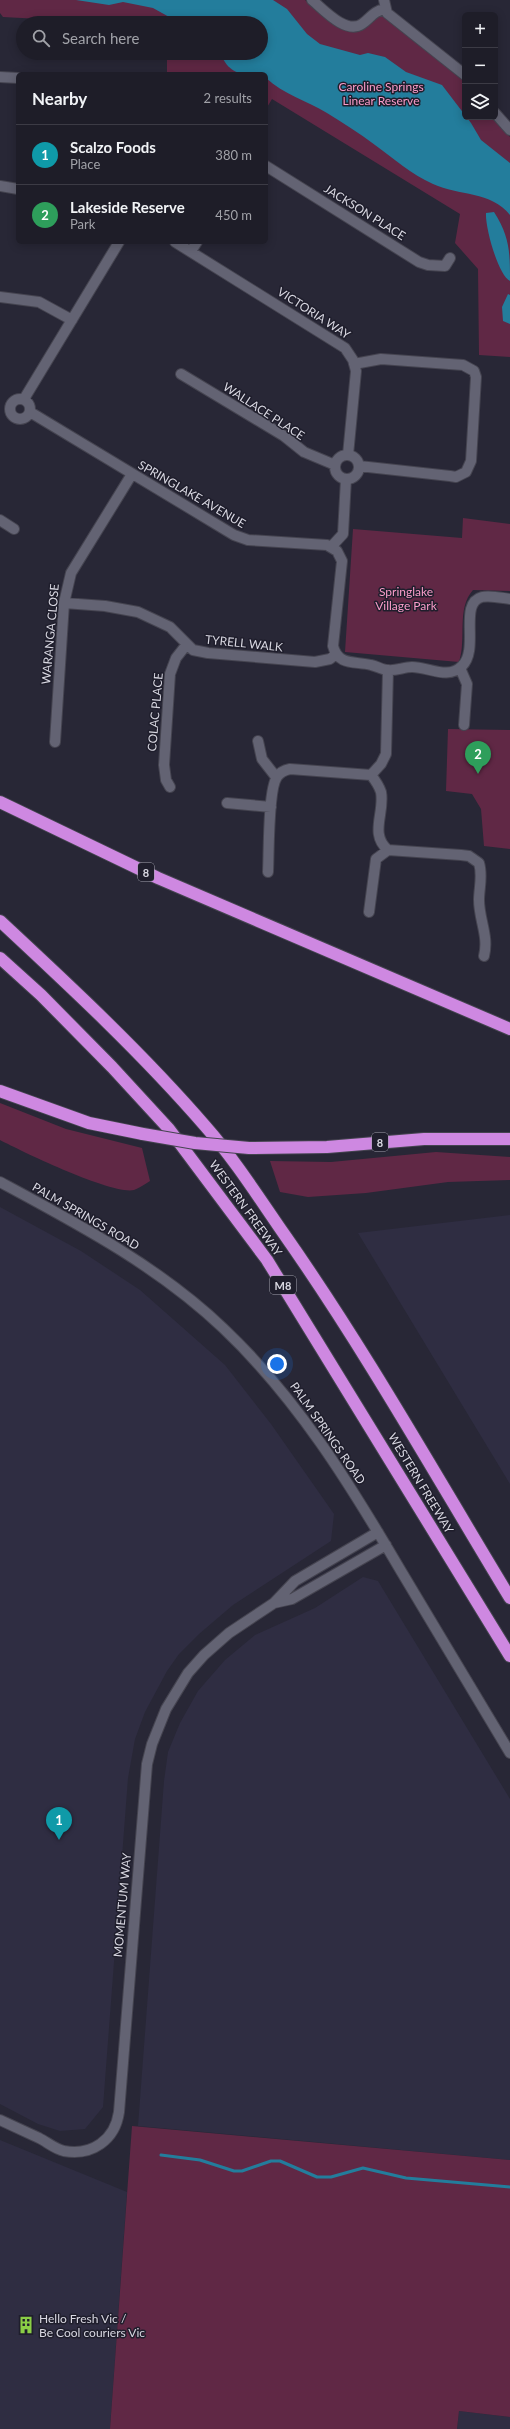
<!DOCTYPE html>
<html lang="en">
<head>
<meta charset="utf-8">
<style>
	body { margin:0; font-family:Lato,sans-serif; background:#2b2a34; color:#f1f3f6 }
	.controls { position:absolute; right:12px; top:12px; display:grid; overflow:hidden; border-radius:6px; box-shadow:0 2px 10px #0003 }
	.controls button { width:36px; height:36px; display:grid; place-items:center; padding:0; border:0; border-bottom:1px solid #3c3b45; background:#1e1d28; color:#f1f3f6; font:20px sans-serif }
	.you { position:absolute; left:277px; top:1364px; width:14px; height:14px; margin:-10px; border:3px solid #fff; border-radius:50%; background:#1a73e8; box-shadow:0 0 0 6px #1a73e833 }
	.badge { display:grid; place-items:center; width:26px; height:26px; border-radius:50%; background:#2563eb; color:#fff; font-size:13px; font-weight:700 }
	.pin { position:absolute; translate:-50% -33px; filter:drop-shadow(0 1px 2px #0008) }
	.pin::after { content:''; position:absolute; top:21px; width:14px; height:12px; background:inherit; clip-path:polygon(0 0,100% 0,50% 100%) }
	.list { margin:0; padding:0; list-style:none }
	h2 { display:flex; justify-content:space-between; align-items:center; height:52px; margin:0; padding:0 16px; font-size:17px }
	h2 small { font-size:13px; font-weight:400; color:#a1a2a8 }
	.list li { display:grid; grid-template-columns:26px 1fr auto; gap:12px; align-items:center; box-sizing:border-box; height:60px; padding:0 16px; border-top:1px solid #3c3b45 }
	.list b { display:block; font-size:15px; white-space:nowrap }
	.list p { margin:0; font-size:13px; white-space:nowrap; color:#a1a2a8 }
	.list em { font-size:13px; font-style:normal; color:#a1a2a8 }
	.icon { flex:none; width:22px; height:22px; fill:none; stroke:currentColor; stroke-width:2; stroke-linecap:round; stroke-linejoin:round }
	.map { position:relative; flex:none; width:510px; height:2429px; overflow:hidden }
	.search { position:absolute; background:#1e1d28; box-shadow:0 2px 10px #0003; left:16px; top:16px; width:252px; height:44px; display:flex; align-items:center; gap:10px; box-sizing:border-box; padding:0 14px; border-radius:22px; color:#a1a2a8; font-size:15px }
	.panel { position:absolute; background:#1e1d28; box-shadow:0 2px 10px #0003; left:16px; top:72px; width:252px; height:172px; border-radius:6px }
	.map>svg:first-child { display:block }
	.built { fill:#2f2d42 }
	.green { fill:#602845 }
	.water { fill:#237d9c }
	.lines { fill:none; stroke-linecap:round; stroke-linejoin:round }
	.stream { stroke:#237d9c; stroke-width:3 }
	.minor-casing { stroke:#454450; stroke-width:12 }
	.highway-casing { stroke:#454450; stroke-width:14 }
	.minor { stroke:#636373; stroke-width:10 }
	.highway { stroke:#ce88e1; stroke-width:12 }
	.highway-bridge-casing { stroke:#454450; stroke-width:14; stroke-linecap:butt }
	.highway-bridge { stroke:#ce88e1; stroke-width:12 }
	.labels { text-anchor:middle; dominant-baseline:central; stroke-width:3; stroke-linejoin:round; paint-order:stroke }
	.shield { fill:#1f1e2c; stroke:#a0a0ab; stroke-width:1 }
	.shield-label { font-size:11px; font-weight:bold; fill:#d8d7e1 }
	.park-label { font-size:12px; fill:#fa9cc9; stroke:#1f1e2c }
	.street-label { font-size:12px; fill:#d8d7e1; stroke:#1f1e2c }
	.poi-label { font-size:12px; fill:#d8d7e1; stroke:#1f1e2c; text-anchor:start }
</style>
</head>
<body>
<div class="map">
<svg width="510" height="2429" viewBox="0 0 510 2429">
	<rect width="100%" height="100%" fill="#282736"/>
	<path class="built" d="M0 1207 81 1251 140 1290 225 1365 271 1424 334 1514 331 1541 233 1605 199 1634 179 1654 167 1671 145 1712 135 1739 128 1778 103 2107 85 2129 60 2131 38 2124 0 2104Z
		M510 1215V1484L358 1233Z
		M363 1577 378 1581 510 1799V2160L138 2126 164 1781 168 1752 180 1723 198 1691 225 1660 255 1635 315 1608Z
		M0 2140 127 2192 110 2429H0Z
		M459 2411 510 2417V2429H457Z"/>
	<path class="green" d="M0 0H305C316 9 341 35 355 31 363 29 372 20 379 16L385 17 465 82V117H493L510 137V357L479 355 478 269 455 243 460 214 272 99 266 109V74H167V53H261V23H115L3 17 0 13Z
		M463 518 510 524V591L473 590C456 609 467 639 459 662L345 652 353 529 462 538Z
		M448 729 510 730V849L484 846 481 809 472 794 446 791Z
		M0 1103 66 1129 142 1148 150 1181C145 1184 139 1188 134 1190 112 1195 23 1152 0 1140Z
		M436 1152 510 1157V1180L448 1182 366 1193 308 1197 280 1192 270 1161 331 1162Z
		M132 2126 510 2160V2417L459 2411 457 2429H110Z"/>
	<path class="water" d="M76 0H273L287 9 307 34 320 44 360 55 368 53 385 57 406 72 442 85 471 123 481 140 510 163V215C491 191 459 196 433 184 411 174 394 159 375 145 359 133 343 123 327 113 306 100 284 95 266 78V74C242 74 231 77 220 53H261V23H180L153 8 123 2 109 5Z
		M494 212C510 237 510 253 510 281 498 275 485 227 486 213Z
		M508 294 510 295V324L503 321 502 307Z"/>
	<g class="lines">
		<path class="stream" d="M161 2155 200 2160 234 2171H242L271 2161H280L317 2177H331L363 2168 406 2178 510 2187"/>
		<g class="minor-casing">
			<path id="minor" d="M312 0C323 9 346 35 362 24 371 18 373 11 385 9
				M384 0 387 13 465 75
				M0 77 18 78
				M495 113 510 130
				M266 166 419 262 428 265 445 266 450 258
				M0 186 18 189
				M175 242 345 348 353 360 356 371 348 455
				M191 251 197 242
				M0 297 39 302 72 320
				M354 364 381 359 463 365 474 371 476 377 471 461 466 472 456 477 450 476 359 466
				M181 374 284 436 304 452 335 465
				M10 409a10 10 0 1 1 20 0a10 10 0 1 1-20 0Z
				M24 399 119 242
				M30 412 234 535 248 540 327 545 337 551 342 561 333 646C338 666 355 661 371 665 377 666 382 670 388 670 396 671 404 667 412 667 429 667 448 680 462 666 480 649 458 603 482 597 490 595 502 598 510 599
				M335 467a12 12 0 1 1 24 0a12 12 0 1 1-24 0Z
				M0 520 14 529
				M331 547 343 534 346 479
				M64 603 105 606 138 612 170 627 193 650 208 653 315 662 330 659 336 654
				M460 668 467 684 464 725
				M388 670 386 754 381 764 371 775C375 780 379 786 381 792 385 813 369 834 388 850L461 855 469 856 479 863C483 876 479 888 479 900 479 920 489 936 484 956
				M258 741 262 759 276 777
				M55 742 64 603 71 573 132 474
				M170 787 166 780 164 765 170 674 176 658 187 644
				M227 803 271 807
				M268 872C269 854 268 789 277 777 280 772 285 770 290 769L371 775
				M369 912 376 859 388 850
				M0 1182C78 1224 158 1266 223 1328 297 1398 350 1484 401 1571 437 1632 474 1692 510 1753
				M274 1603 292 1599 386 1545
				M0 2120C13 2126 26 2132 39 2138 47 2142 55 2149 64 2151 92 2156 115 2140 119 2112L147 1764 152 1744 166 1709 188 1673 204 1655 229 1633 274 1603 295 1581 378 1532"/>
		</g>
		<g class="highway-casing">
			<path id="highway" d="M0 802 158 878 510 1029
				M0 921C71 987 143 1054 206 1127 235 1160 259 1198 284 1234 366 1351 436 1476 510 1598
				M0 958 41 995 112 1067 169 1129 267 1260 510 1656
				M0 1091 89 1123 143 1134
				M249 1148 327 1147 424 1139H510"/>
		</g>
		<use href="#minor" class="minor"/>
		<use href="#highway" class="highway"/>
		<g class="highway-bridge-casing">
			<path id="highway-bridge" d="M143 1134 195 1143 249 1148"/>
		</g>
		<use href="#highway-bridge" class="highway-bridge"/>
	</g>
	<defs>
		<g id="building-bare" transform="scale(1.38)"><path d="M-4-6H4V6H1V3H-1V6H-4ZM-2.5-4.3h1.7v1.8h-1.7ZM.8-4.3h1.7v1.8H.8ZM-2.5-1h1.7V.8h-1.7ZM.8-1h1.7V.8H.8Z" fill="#8bce46" stroke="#1f1e2c" stroke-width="2.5" paint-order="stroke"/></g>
	</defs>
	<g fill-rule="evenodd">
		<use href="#building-bare" x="26" y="2325"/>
	</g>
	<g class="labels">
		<g class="shield">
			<rect x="138" y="863" width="16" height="18" rx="3"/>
			<rect x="372" y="1133" width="16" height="18" rx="3"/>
			<rect x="270" y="1276" width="26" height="18" rx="3"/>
		</g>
		<g class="shield-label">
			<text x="146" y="872">8</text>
			<text x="380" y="1142">8</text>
			<text x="283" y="1285">M8</text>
		</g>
		<g class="park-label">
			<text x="381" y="86">Caroline Springs<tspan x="381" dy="14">Linear Reserve</tspan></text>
			<text x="406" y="591">Springlake<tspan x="406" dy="14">Village Park</tspan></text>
		</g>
		<g class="street-label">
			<text transform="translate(365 212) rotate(32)">JACKSON PLACE</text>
			<text transform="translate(314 313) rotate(33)">VICTORIA WAY</text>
			<text transform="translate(264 411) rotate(33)">WALLACE PLACE</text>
			<text transform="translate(192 494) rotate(30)">SPRINGLAKE AVENUE</text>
			<text transform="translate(50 634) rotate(-85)">WARANGA CLOSE</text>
			<text transform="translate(244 643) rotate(6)">TYRELL WALK</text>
			<text transform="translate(155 712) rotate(-85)">COLAC PLACE</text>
			<text transform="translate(246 1208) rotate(54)">WESTERN FREEWAY</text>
			<text transform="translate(86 1216) rotate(30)">PALM SPRINGS ROAD</text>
			<text transform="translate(328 1433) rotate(55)">PALM SPRINGS ROAD</text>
			<text transform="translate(421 1483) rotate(59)">WESTERN FREEWAY</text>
			<text transform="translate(122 1905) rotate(-85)">MOMENTUM WAY</text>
		</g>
		<g class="poi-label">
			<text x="39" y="2318">Hello Fresh Vic /<tspan x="39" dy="14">Be Cool couriers Vic</tspan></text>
		</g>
	</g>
</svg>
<div class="controls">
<button>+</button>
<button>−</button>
<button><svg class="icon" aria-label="layers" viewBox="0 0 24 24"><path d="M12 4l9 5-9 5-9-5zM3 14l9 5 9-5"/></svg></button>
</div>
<div class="you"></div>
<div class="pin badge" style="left:59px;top:1840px;background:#0f9aa8">1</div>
<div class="pin badge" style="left:478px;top:774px;background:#2e9e5b">2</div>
<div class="search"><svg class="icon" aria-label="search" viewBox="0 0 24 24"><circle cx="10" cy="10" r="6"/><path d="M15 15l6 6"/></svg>Search here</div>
<section class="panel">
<h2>Nearby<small>2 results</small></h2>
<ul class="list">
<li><span class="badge" style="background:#0f9aa8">1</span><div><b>Scalzo Foods</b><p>Place</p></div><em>380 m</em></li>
<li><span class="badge" style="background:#2e9e5b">2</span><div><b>Lakeside Reserve</b><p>Park</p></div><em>450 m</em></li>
</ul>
</section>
</div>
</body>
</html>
